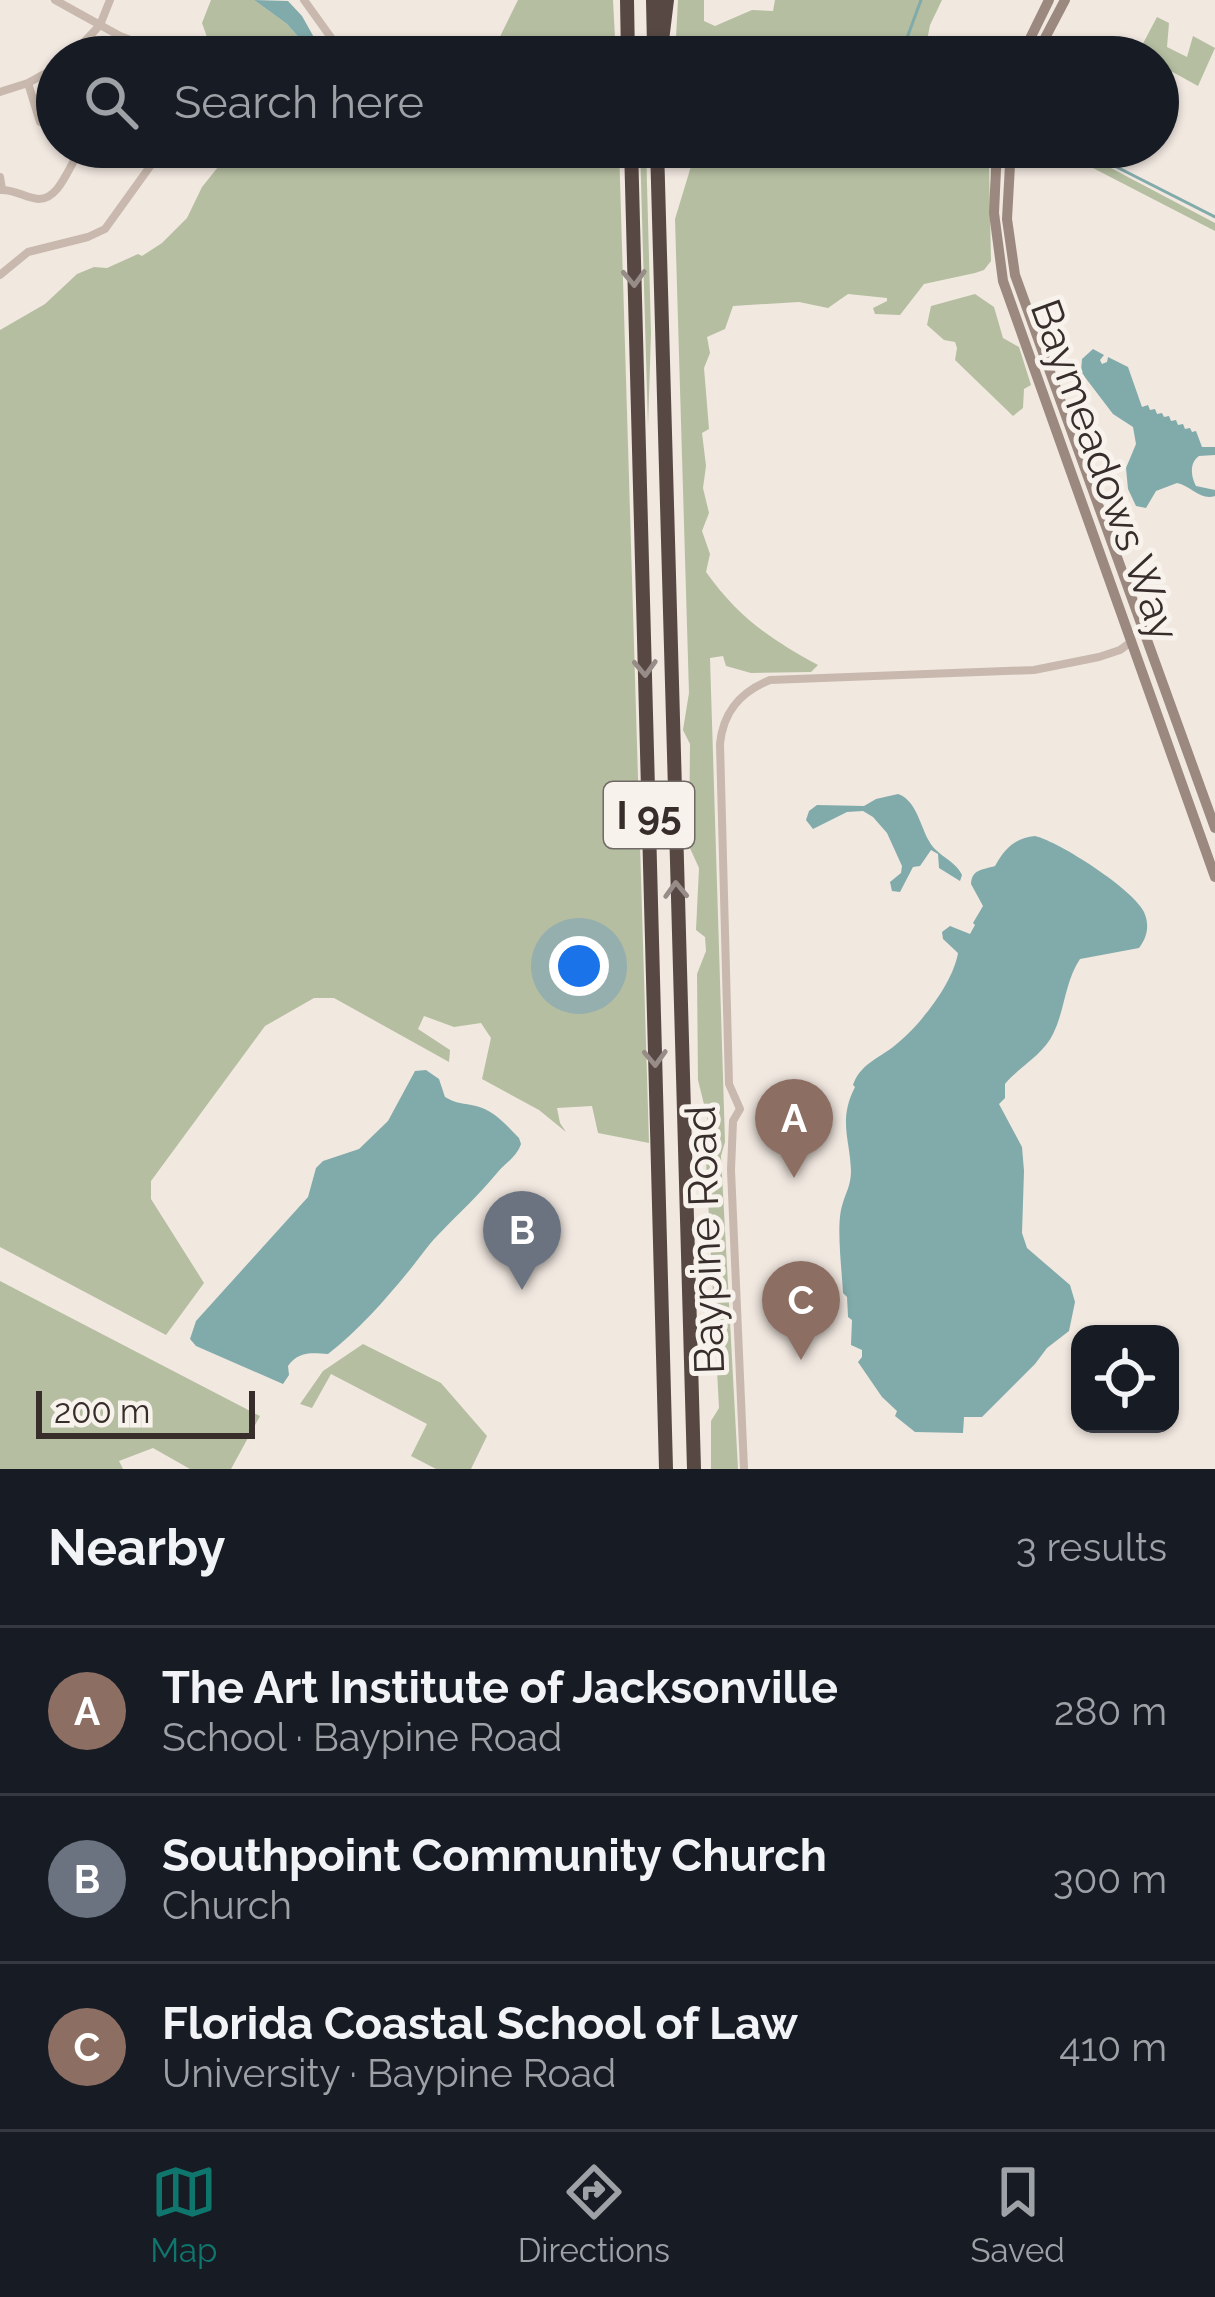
<!DOCTYPE html>
<html lang="en">
<head>
<meta charset="utf-8">
<style>
	body { margin:0; font-family:Raleway,sans-serif; background:#20242c; color:#f1f3f6 }
	.controls { position:absolute; right:36px; bottom:36px; display:grid; overflow:hidden; border-radius:24px; box-shadow:0 3px 9px #0004 }
	.controls button { width:108px; height:108px; display:grid; place-items:center; padding:0; border:0; border-bottom:3px solid #363941; background:#171b24; color:#f1f3f6; font:60px sans-serif }
	.scale { position:absolute; left:36px; bottom:30px; width:219px; box-sizing:border-box; padding-left:12px; border:6px solid #372e2b; border-top:0; font-size:33px; line-height:42px; white-space:nowrap; color:#372e2b; -webkit-text-stroke:9px #f8f2ec; paint-order:stroke }
	.you { position:absolute; left:579px; top:966px; width:42px; height:42px; margin:-30px; border:9px solid #fff; border-radius:50%; background:#1a73e8; box-shadow:0 0 0 18px #1a73e833 }
	.badge { display:grid; place-items:center; width:78px; height:78px; border-radius:50%; background:#0f766e; color:#fff; font-size:39px; font-weight:700 }
	.pin { position:absolute; translate:-50% -99px; filter:drop-shadow(0 3px 6px #0008) }
	.pin::after { content:''; position:absolute; top:63px; width:42px; height:36px; background:inherit; clip-path:polygon(0 0,100% 0,50% 100%) }
	.list { margin:0; padding:0; list-style:none }
	h2 { display:flex; justify-content:space-between; align-items:center; height:156px; margin:0; padding:0 48px; font-size:51px }
	h2 small { font-size:39px; font-weight:400; color:#9ea1a6 }
	.list li { display:grid; grid-template-columns:78px 1fr auto; gap:36px; align-items:center; box-sizing:border-box; height:168px; padding:0 48px; border-top:3px solid #363941 }
	.list b { display:block; font-size:45px; white-space:nowrap }
	.list p { margin:0; font-size:39px; white-space:nowrap; color:#9ea1a6 }
	.list em { font-size:39px; font-style:normal; color:#9ea1a6 }
	.icon { flex:none; width:66px; height:66px; fill:none; stroke:currentColor; stroke-width:2; stroke-linecap:round; stroke-linejoin:round }
	.map { position:relative; flex:none; width:1215px; height:1469px; overflow:hidden }
	.search { position:absolute; background:#171b24; box-shadow:0 3px 9px #0004; left:36px; right:36px; top:36px; height:132px; display:flex; align-items:center; gap:30px; box-sizing:border-box; padding:0 42px; border-radius:66px; color:#9ea1a6; font-size:45px }
	.sheet { height:660px; background:#171b24 }
	nav { display:flex; justify-content:space-around; align-items:center; box-sizing:border-box; height:168px; border-top:3px solid #363941; background:#171b24; font-size:33px; color:#9ea1a6 }
	nav a { display:grid; justify-items:center; gap:6px }
	nav .on { color:#0f766e }
	.map>svg:first-child { display:block }
	.green { fill:#b5bea1 }
	.water { fill:#81aaab }
	.lines { fill:none; stroke-linecap:round; stroke-linejoin:round }
	.stream { stroke:#81aaab; stroke-width:3 }
	.street { stroke:#c8b8ad; stroke-width:8 }
	.secondary { stroke:#9b887e; stroke-width:10 }
	.highway { stroke:#574843; stroke-width:14 }
	.oneway { stroke:#978c87 }
	.labels { text-anchor:middle; dominant-baseline:central; stroke-width:10; stroke-linejoin:round; paint-order:stroke }
	.shield { fill:#f8f2ec; stroke:#716965; stroke-width:3 }
	.shield-label { font-size:39px; font-weight:bold; fill:#372e2b }
	.street-label { font-size:42px; fill:#372e2b; stroke:#f8f2ec }
</style>
</head>
<body>
<div class="map">
<svg width="1215" height="1469" viewBox="0 0 1215 1469">
	<rect width="100%" height="100%" fill="#f1e8e0"/>
	<path class="green" d="M211 0H254L287 24 316 57H214L202 23Z
		M518 0H613L616 57H490Z
		M678 0H704V21L715 26 752 10 773 11 775 0H942L930 25 924 57H675Z
		M1157 17 1169 23 1167 47 1187 57 1193 36 1215 48 1198 86 1158 64V57H1146L1138 53Z
		M234 147H348L378 166 423 147H619L649 1143 598 1133 592 1106 557 1108 560 1123 566 1132 539 1110 482 1079 491 1038 481 1023 454 1027 424 1016 418 1029 450 1050 449 1062 334 998H314L265 1026 151 1181V1199L204 1283 166 1335 0 1247V330L45 304 77 274 94 267 107 268 138 254 142 256 162 243 187 218 202 187Z
		M640 147H646L651 333 648 427Z
		M683 147H963L964 152 982 154V162H989L991 261 984 270 975 273 924 284 900 315 875 314 873 308 887 301V298L848 294 828 308 799 302 733 306 725 329 707 337 710 353 704 368 709 429 702 433 706 466 703 488 709 513 702 531 710 554 706 572C738 617 770 639 818 665L811 672 751 673 726 666 723 656 710 658 725 1142 721 1156 738 1469H711V1421L719 1408 706 1161 715 1149 698 1080 697 974 706 951 705 937 696 930 699 868 689 846 690 744 683 730 689 693 675 219 692 163Z
		M1092 158 1215 223V231L1089 166Z
		M975 294 994 307 1003 338 1019 347 1031 385 1024 389 1023 408 1013 416 955 360 957 348 955 342 944 340 927 325 931 306Z
		M0 1281 260 1416 231 1469H190L153 1448 119 1461 123 1469H0Z
		M363 1344 441 1383 487 1436 471 1469H436L411 1456 427 1424 331 1374 312 1408 300 1404 323 1371Z"/>
	<path class="water" d="M254 0 288 1 302 16 325 57H316L287 24Z
		M1093 349 1104 355 1100 360 1102 364 1107 362 1108 357 1128 367 1142 407 1148 405 1150 410 1155 409 1157 414 1162 413 1164 417 1169 416 1171 421 1176 420 1178 425 1183 424 1185 429 1190 428 1192 432 1196 431 1202 447H1215V455L1199 456C1189 463 1191 477 1196 486L1215 490V496C1201 501 1191 486 1177 483L1156 491 1146 508 1136 506 1128 489 1126 468 1136 444 1133 427 1113 414 1081 372 1082 359Z
		M898 794C916 800 920 825 929 841 937 856 955 860 962 875L960 881 939 868 938 854 931 850 920 866 913 867 900 892 892 891 890 882 901 873 902 866 887 833 873 817 863 811 847 812 813 829 806 820 809 811 817 805 864 806 876 799Z
		M1035 836C1060 842 1134 890 1144 912 1150 926 1147 937 1139 948L1080 959C1065 981 1065 1010 1053 1034 1044 1054 1019 1067 1005 1084V1098L999 1104 1022 1147 1024 1171 1022 1233 1027 1248 1070 1285 1075 1302 1069 1331 1047 1348 1035 1364 982 1417H964L963 1433 915 1432 895 1416 897 1411 882 1397 858 1362 862 1357V1350L851 1345 852 1320 848 1317 847 1297 843 1293C842 1271 836 1226 842 1206 845 1194 851 1186 851 1171 850 1139 838 1120 855 1087L853 1085C860 1065 877 1059 893 1047 918 1028 953 984 958 953L943 939 942 932 950 926 970 934 975 925 973 923 983 906 971 884C972 869 982 870 995 866 1005 848 1015 838 1035 836Z
		M426 1070 439 1079 445 1097C457 1104 463 1103 476 1106 494 1110 507 1126 519 1138L521 1144C516 1158 506 1162 497 1173 479 1195 458 1214 438 1235 427 1246 418 1260 408 1272 384 1301 358 1331 328 1354 311 1353 299 1351 288 1366L289 1375 283 1384 196 1346 190 1339 196 1321 308 1197 316 1168 323 1161 359 1149 388 1121 415 1071Z
		M808 1100 832 1111 833 1119 826 1131 791 1125 789 1118 782 1113 774 1118 770 1115 777 1109H798Z"/>
	<g class="lines">
		<path class="stream" d="M900 57 921 0
			M970 147 987 148
			M1021 148 1089 153 1215 217"/>
		<path class="street" d="M55 0 120 36 149 47 159 57
			M304 0 345 57
			M70 57 100 25 110 0
			M28 83 40 122
			M0 92 28 83 57 67
			M0 177 2 189
			M0 190C15 189 25 198 39 199 61 199 70 161 83 147
			M0 275 28 252 88 237 105 229 164 147
			M744 1469 731 1170 733 1121 740 1109 729 1084 720 744C723 712 740 692 770 680L1034 670 1099 657 1120 650 1131 642"/>
		<path class="secondary" d="M1021 57 1049 0
			M1035 57 1065 0
			M997 147 994 213 1003 281 1215 877
			M1011 147 1007 219 1015 275 1215 828"/>
		<path class="highway" d="M627 0 628 57
			M653 0 654 46
			M660 57 667 0
			M631 147 666 1469
			M657 147 694 1469"/>
	</g>
	<defs><path id="oneway-chevron" d="M-2-3.5L2.5 0L-2 3.5" fill="none" stroke-width="1.6" stroke-linecap="round" stroke-linejoin="round" transform="scale(3)"/></defs>
	<g class="oneway">
		<use href="#oneway-chevron" transform="translate(634 278) rotate(88)"/>
		<use href="#oneway-chevron" transform="translate(645 668) rotate(88)"/>
		<use href="#oneway-chevron" transform="translate(676 890) rotate(-92)"/>
		<use href="#oneway-chevron" transform="translate(655 1058) rotate(88)"/>
	</g>
	<g class="labels">
		<rect class="shield" x="604" y="782" width="90" height="66" rx="9"/>
		<g class="shield-label">
			<text x="649" y="815">I 95</text>
		</g>
		<g class="street-label">
			<text transform="translate(1105 470) rotate(70)">Baymeadows Way</text>
			<text transform="translate(705 1240) rotate(-92)">Baypine Road</text>
		</g>
	</g>
</svg>
<div class="controls">
<button><svg class="icon" aria-label="locate" viewBox="0 0 24 24"><circle cx="12" cy="12" r="6"/><path d="M12 2v4M12 18v4M2 12h4M18 12h4"/></svg></button>
</div>
<div class="scale">200 m</div>
<div class="you"></div>
<div class="pin badge" style="left:794px;top:1178px;background:#8d6e63">A</div>
<div class="pin badge" style="left:522px;top:1290px;background:#6b7280">B</div>
<div class="pin badge" style="left:801px;top:1360px;background:#8d6e63">C</div>
<div class="search"><svg class="icon" aria-label="search" viewBox="0 0 24 24"><circle cx="10" cy="10" r="6"/><path d="M15 15l6 6"/></svg>Search here</div>
</div>
<section class="sheet">
<h2>Nearby<small>3 results</small></h2>
<ul class="list">
<li><span class="badge" style="background:#8d6e63">A</span><div><b>The Art Institute of Jacksonville</b><p>School · Baypine Road</p></div><em>280 m</em></li>
<li><span class="badge" style="background:#6b7280">B</span><div><b>Southpoint Community Church</b><p>Church</p></div><em>300 m</em></li>
<li><span class="badge" style="background:#8d6e63">C</span><div><b>Florida Coastal School of Law</b><p>University · Baypine Road</p></div><em>410 m</em></li>
</ul>
</section>
<nav>
<a class="on"><svg class="icon" aria-label="map" viewBox="0 0 24 24"><path d="M3 6l6-2 6 2 6-2v14l-6 2-6-2-6 2zM9 4v14M15 6v14"/></svg>Map</a>
<a><svg class="icon" aria-label="directions" viewBox="0 0 24 24"><path d="M12 3l9 9-9 9-9-9zM9 14v-3h6M13 9l2 2-2 2"/></svg>Directions</a>
<a><svg class="icon" aria-label="saved" viewBox="0 0 24 24"><path d="M7 4h10v16l-5-4-5 4z"/></svg>Saved</a>
</nav>
</body>
</html>
